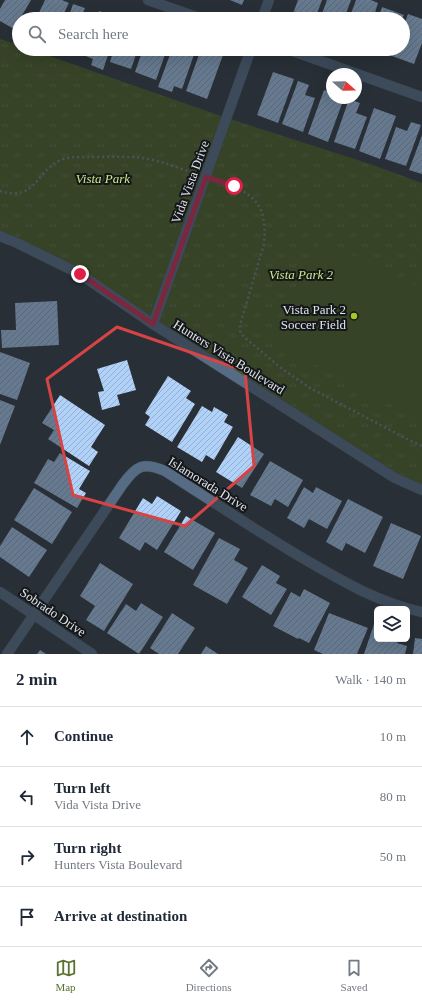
<!DOCTYPE html>
<html lang="en">
<head>
<meta charset="utf-8">
<style>
	body { margin:0; font-family:Georgia,serif; background:#f6f6f7; color:#1f2937 }
	.controls { position:absolute; right:12px; bottom:12px; display:grid; overflow:hidden; border-radius:6px; box-shadow:0 4px 16px #0002 }
	.controls button { width:36px; height:36px; display:grid; place-items:center; padding:0; border:0; border-bottom:1px solid #e0e1e3; background:#fff; color:#1f2937; font:20px sans-serif }
	.compass { position:absolute; left:326px; top:68px; width:36px; height:36px; border-radius:50%; background:#fff; box-shadow:0 4px 16px #0002; rotate:110deg }
	.stop { position:absolute; width:12px; height:12px; margin:-9px; border:3px solid #e11d48; border-radius:50%; background:#fff }
	.stop.end { background:#e11d48; border-color:#fff; box-shadow:0 1px 4px #0008 }
	.list { margin:0; padding:0; list-style:none }
	h2 { display:flex; justify-content:space-between; align-items:center; height:52px; margin:0; padding:0 16px; font-size:17px }
	h2 small { font-size:13px; font-weight:400; color:#747a83 }
	.list li { display:grid; grid-template-columns:26px 1fr auto; gap:12px; align-items:center; box-sizing:border-box; height:60px; padding:0 16px; border-top:1px solid #e0e1e3 }
	.list b { display:block; font-size:15px; white-space:nowrap }
	.list p { margin:0; font-size:13px; white-space:nowrap; color:#747a83 }
	.list em { font-size:13px; font-style:normal; color:#747a83 }
	.icon { flex:none; width:22px; height:22px; fill:none; stroke:currentColor; stroke-width:2; stroke-linecap:round; stroke-linejoin:round }
	.map { position:relative; flex:none; width:422px; height:654px; overflow:hidden }
	.search { position:absolute; background:#fff; box-shadow:0 4px 16px #0002; left:12px; right:12px; top:12px; height:44px; display:flex; align-items:center; gap:10px; box-sizing:border-box; padding:0 14px; border-radius:22px; color:#747a83; font-size:15px }
	.sheet { height:292px; background:#fff }
	nav { display:flex; justify-content:space-around; align-items:center; box-sizing:border-box; height:56px; border-top:1px solid #e0e1e3; background:#fff; font-size:11px; color:#747a83 }
	nav a { display:grid; justify-items:center; gap:2px }
	nav .on { color:#5b712f }
	.map>svg:first-child { display:block }
	.grass { fill:url(#grass-tufts) }
	.pitch { fill:#4b5c16 }
	.building { fill:url(#building-hatch) }
	.lines { fill:none; stroke-linecap:round; stroke-linejoin:round }
	.minor-casing { stroke:#454c53; stroke-width:11 }
	.tertiary-casing { stroke:#454c53; stroke-width:11 }
	.path { stroke:#757c82; stroke-width:2.5; stroke-dasharray:2 3; stroke-linecap:butt }
	.minor { stroke:#566c85; stroke-width:10 }
	.tertiary { stroke:#566c85; stroke-width:10 }
	.route { stroke:#e11d48; stroke-width:5 }
	.marked { fill:none; stroke:#d74445; stroke-width:3; stroke-linejoin:round }
	.poi-dot { fill:#a4c825; stroke:#14171a; stroke-width:1.5 }
	.labels { text-anchor:middle; dominant-baseline:central; stroke-width:4; stroke-linejoin:round; paint-order:stroke }
	.park-label { font-size:13px; font-style:italic; fill:#ccea81; stroke:#14171a }
	.street-label { font-size:13px; fill:#dfe4e9; stroke:#14171a }
	.poi-label { font-size:13px; fill:#dfe4e9; stroke:#14171a; text-anchor:end }
</style>
</head>
<body>
<div class="map">
<svg width="422" height="654" viewBox="0 0 422 654">
	<defs>
		<pattern id="grass-tufts" width="24" height="20" patternUnits="userSpaceOnUse"><rect width="24" height="20" fill="#4b5c16"/><path d="M3 7l-1-3M5 7V3M7 7l1-3M15 17l-1-3M17 17v-4M19 17l1-3" fill="none" stroke="#647338"/></pattern>
		<pattern id="building-hatch" width="6" height="6" patternUnits="userSpaceOnUse"><rect width="6" height="6" fill="#b1d2f8"/><path d="M-1 1l2-2M0 6l6-6M5 7l2-2" fill="none" stroke="#96aecc"/></pattern>
	</defs>
	<rect width="100%" height="100%" fill="#282f37"/>
	<path class="grass" d="M0 39 19 45V49H29L227 118 370 164 422 183V490L80 274 0 236Z"/>
	<path class="pitch" d="M321 240 422 289V421L274 343Z"/>
	<path class="building" d="M5 0H31L14 29 0 21V9Z
		M45 0H62L69 3 61 19H36Z
		M230 0H244L242 5Z
		M298 0H322L315 19H291Z
		M327 0H351L344 19H320Z
		M356 0H371L378 3 373 19H349Z
		M73 4 85 8 81 17 86 19H68Z
		M382 7 404 15 402 19H378Z
		M99 11 121 19H96Z
		M408 14 422 19V43L414 64 392 56 395 49H403V27Z
		M69 49H81L79 53Z
		M85 49H110L103 70 91 65 93 59 83 55Z
		M114 49H138L131 69 110 62Z
		M143 49H167L156 80 135 72Z
		M172 49H196L182 89 174 86 172 92 158 87Z
		M201 49H207L223 55 207 99 186 91Z
		M378 49H391L389 56 377 52Z
		M273 72 294 79 278 123 257 115Z
		M298 81 309 85 305 95 315 98 303 132 282 124Z
		M324 90 332 93V98H344L328 142 308 134Z
		M349 99 360 103 356 113 367 117 355 149 334 142Z
		M374 108 396 116 380 159 359 151Z
		M411 122 421 125 406 166 385 159 396 127 407 131Z
		M422 135V174L409 170Z
		M57 301 59 345 2 348 1 330H16L15 303Z
		M0 352 30 363 17 400 0 394Z
		M127 360 136 390 117 395 120 405 102 410 98 392 104 391 97 369Z
		M168 376 191 391 186 398 195 404 172 442 145 425 150 417 145 413Z
		M60 395 105 425 91 447 98 452 89 466 48 439 54 430 42 423Z
		M0 400 15 406 0 445Z
		M202 406 212 412 214 407 228 415 224 422 233 427 214 460 206 455 202 462 177 447Z
		M238 437 264 454 242 488 216 472Z
		M60 453 90 471 79 489 86 493 77 508 34 483 48 459 54 462Z
		M270 461 303 480 288 507 275 499 271 506 250 495Z
		M304 487 313 493 316 487 342 501 327 529 309 519 304 528 287 518Z
		M34 488 72 512 52 544 14 520Z
		M157 496 181 511 157 550 145 542 140 551 119 538 143 498 152 504Z
		M348 499 383 517 365 553 346 543 342 551 326 542Z
		M186 516 215 533 193 570 164 552Z
		M391 523 421 536 403 579 373 566Z
		M12 527 47 550 29 577 0 557V546Z
		M219 538 240 549 234 560 248 568 227 604 193 585Z
		M100 563 133 584 104 631 86 620 95 606 80 596Z
		M262 565 280 576 276 583 287 589 271 615 242 597Z
		M304 589 330 603 309 643 299 638 298 639 273 626 291 592 300 597Z
		M141 603 163 617 139 654 107 633 126 604 136 611Z
		M172 613 195 628 178 654H159L150 648Z
		M329 613 368 628 357 654H323L314 650Z
		M374 624 377 625V639H399L397 643 407 646 405 654H364Z
		M415 638 422 639V654H413Z
		M206 646 218 654H201Z
		M40 650 46 654H37Z"/>
	<g class="lines">
		<g class="minor-casing">
			<path id="minor" d="M148 0 202 19
				M262 19 269 0
				M287 49 422 97
				M153 324 251 49
				M0 592 92 654
				M7 654 123 484C137 465 143 462 165 471 212 501 258 532 306 560 344 582 379 603 422 612"/>
		</g>
		<g class="tertiary-casing">
			<path id="tertiary" d="M0 236 17 243 80 274 153 324 395 478 422 490"/>
		</g>
		<path class="path" d="M216 180C253 192 268 203 264 244L240 325V331L244 337 281 368 310 388 413 442 422 446
			M0 191C37 202 35 171 61 160 70 156 81 157 91 157 108 157 126 156 143 158 161 161 179 168 196 174"/>
		<use href="#minor" class="minor"/>
		<use href="#tertiary" class="tertiary"/>
	</g>
	<g class="lines">
		<path class="route" d="M80 274 153 324 206 177 234 186"/>
	</g>
	<path d="M0 0H422V654H0ZM117 327 245 371 254 466 185 526 73 495 47 379Z" fill="#282f37" fill-opacity=".55" fill-rule="evenodd"/>
	<path class="marked" d="M117 327 245 371 254 466 185 526 73 495 47 379Z"/>
	<circle class="poi-dot" cx="354" cy="316" r="4"/>
	<g class="labels">
		<g class="park-label">
			<text x="103" y="178">Vista Park</text>
			<text x="301" y="274">Vista Park 2</text>
		</g>
		<g class="street-label">
			<text transform="translate(190 182) rotate(-70)">Vida Vista Drive</text>
			<text transform="translate(229 357) rotate(32)">Hunters Vista Boulevard</text>
			<text transform="translate(208 484) rotate(32)">Islamorada Drive</text>
			<text transform="translate(53 612) rotate(34)">Sobrado Drive</text>
		</g>
		<g class="poi-label">
			<text x="346" y="309">Vista Park 2<tspan x="346" dy="15">Soccer Field</tspan></text>
		</g>
	</g>
</svg>
<div class="controls">
<button><svg class="icon" aria-label="layers" viewBox="0 0 24 24"><path d="M12 4l9 5-9 5-9-5zM3 14l9 5 9-5"/></svg></button>
</div>
<svg class="compass" viewBox="-18 -18 36 36"><path d="M0-13l5 13h-10z" fill="#e53935"/><path d="M0 13l5-13h-10z" fill="#747a83"/></svg>
<div class="stop" style="left:234px;top:186px"></div>
<div class="stop end" style="left:80px;top:274px"></div>
<div class="search"><svg class="icon" aria-label="search" viewBox="0 0 24 24"><circle cx="10" cy="10" r="6"/><path d="M15 15l6 6"/></svg>Search here</div>
</div>
<section class="sheet">
<h2>2 min<small>Walk · 140 m</small></h2>
<ul class="list">
<li><svg class="icon" aria-label="ahead" viewBox="0 0 24 24"><path d="M12 20V5M6 11l6-6 6 6"/></svg><div><b>Continue</b></div><em>10 m</em></li>
<li><svg class="icon" aria-label="left" viewBox="0 0 24 24"><path d="M17 20v-9H6M10 6l-5 5 5 5"/></svg><div><b>Turn left</b><p>Vida Vista Drive</p></div><em>80 m</em></li>
<li><svg class="icon" aria-label="right" viewBox="0 0 24 24"><path d="M7 20v-9h11M14 6l5 5-5 5"/></svg><div><b>Turn right</b><p>Hunters Vista Boulevard</p></div><em>50 m</em></li>
<li><svg class="icon" aria-label="arrive" viewBox="0 0 24 24"><path d="M6 21V4h12l-3 4 3 4H6"/></svg><div><b>Arrive at destination</b></div></li>
</ul>
</section>
<nav>
<a class="on"><svg class="icon" aria-label="map" viewBox="0 0 24 24"><path d="M3 6l6-2 6 2 6-2v14l-6 2-6-2-6 2zM9 4v14M15 6v14"/></svg>Map</a>
<a><svg class="icon" aria-label="directions" viewBox="0 0 24 24"><path d="M12 3l9 9-9 9-9-9zM9 14v-3h6M13 9l2 2-2 2"/></svg>Directions</a>
<a><svg class="icon" aria-label="saved" viewBox="0 0 24 24"><path d="M7 4h10v16l-5-4-5 4z"/></svg>Saved</a>
</nav>
</body>
</html>
